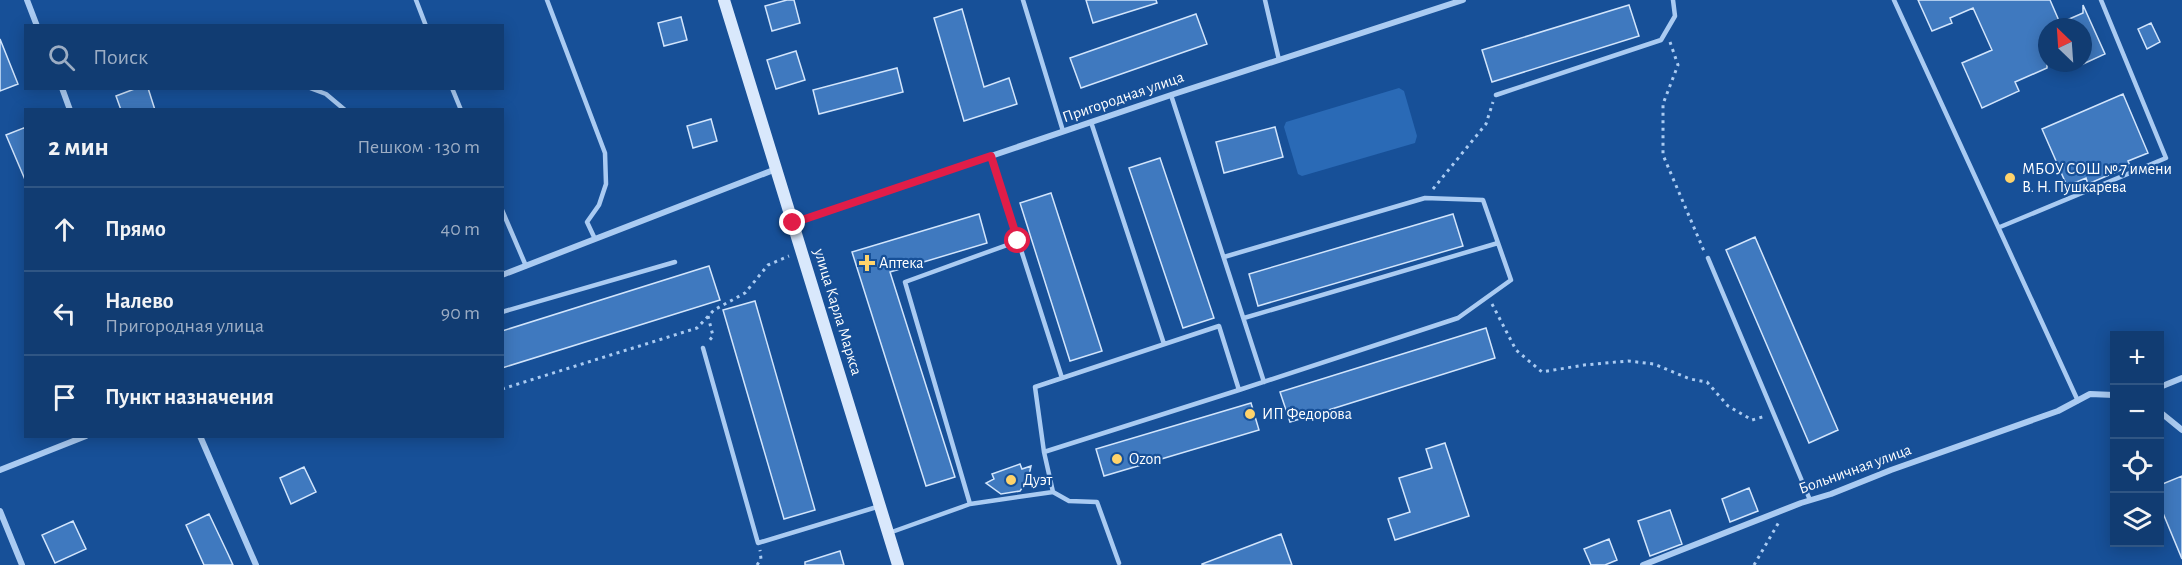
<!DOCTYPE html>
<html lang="ru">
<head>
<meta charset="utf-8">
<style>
	body { margin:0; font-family:"Alegreya Sans",sans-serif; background:#1e477a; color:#f1f3f6 }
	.controls { position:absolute; right:18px; bottom:18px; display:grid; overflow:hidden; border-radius:0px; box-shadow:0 3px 15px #0003 }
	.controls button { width:54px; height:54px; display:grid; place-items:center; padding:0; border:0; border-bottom:2px solid #305684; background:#113c72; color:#f1f3f6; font:30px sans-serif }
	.compass { position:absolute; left:2038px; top:18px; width:54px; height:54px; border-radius:50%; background:#113c72; box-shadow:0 3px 15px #0003; rotate:335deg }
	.stop { position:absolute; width:18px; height:18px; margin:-14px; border:4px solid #e11d48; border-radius:50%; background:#fff }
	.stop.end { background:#e11d48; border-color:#fff; box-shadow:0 2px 6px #0008 }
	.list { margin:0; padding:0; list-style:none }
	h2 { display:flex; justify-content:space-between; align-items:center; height:78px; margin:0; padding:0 24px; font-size:26px }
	h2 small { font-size:20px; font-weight:400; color:#9cadc4 }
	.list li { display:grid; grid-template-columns:39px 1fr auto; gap:18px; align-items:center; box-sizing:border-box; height:84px; padding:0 24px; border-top:2px solid #305684 }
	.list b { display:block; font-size:22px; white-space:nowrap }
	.list p { margin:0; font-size:20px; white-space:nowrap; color:#9cadc4 }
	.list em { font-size:20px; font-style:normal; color:#9cadc4 }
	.icon { flex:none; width:33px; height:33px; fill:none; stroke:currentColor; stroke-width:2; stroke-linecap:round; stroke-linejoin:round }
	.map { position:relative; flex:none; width:2182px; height:565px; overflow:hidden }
	.search { position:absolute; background:#113c72; box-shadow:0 3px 15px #0003; left:24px; top:24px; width:480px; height:66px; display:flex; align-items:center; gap:15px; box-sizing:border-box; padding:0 21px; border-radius:0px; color:#9cadc4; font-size:22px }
	.panel { position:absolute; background:#113c72; box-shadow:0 3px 15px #0003; left:24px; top:108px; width:480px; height:330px; border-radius:0px }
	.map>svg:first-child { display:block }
	.green { fill:#2a6ab6 }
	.building { fill:#3f79bf; stroke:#d2e5fc; stroke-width:1.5 }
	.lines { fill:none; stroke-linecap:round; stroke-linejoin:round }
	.path { stroke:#aacbf2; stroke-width:3; stroke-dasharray:3 4.5; stroke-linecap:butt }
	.lane { stroke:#aacbf2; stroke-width:4.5 }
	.street { stroke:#aacbf2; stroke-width:6 }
	.secondary { stroke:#d9e8fc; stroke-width:12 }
	.route { stroke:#e11d48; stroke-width:8 }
	.poi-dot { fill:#ffd36b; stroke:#175098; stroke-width:2 }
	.labels { text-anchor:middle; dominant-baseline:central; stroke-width:4.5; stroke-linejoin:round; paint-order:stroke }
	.street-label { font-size:16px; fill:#fff; stroke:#175098 }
	.poi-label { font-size:16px; fill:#fff; stroke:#175098; text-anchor:start }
</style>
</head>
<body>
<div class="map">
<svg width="2182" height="565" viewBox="0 0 2182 565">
	<rect width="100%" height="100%" fill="#175098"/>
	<path class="green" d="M1399 88 1404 91 1417 136 1415 143 1302 176 1298 174 1284 127 1286 122Z"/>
	<path class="building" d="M787 0H794L800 23 772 31 765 6Z
		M1086 0H1156L1157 3 1093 23Z
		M1918 0H2050L2060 23 2083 13V5L2105 54 2083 64V27H2047V68L2015 82 2019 91 1982 108 1962 63 1992 50 1973 8 1950 18 1952 23 1932 31Z
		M1629 5 1639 36 1492 82 1482 50Z
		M962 9 984 87 1009 78 1017 104 964 121 934 18Z
		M1196 14 1207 44 1081 88 1070 58Z
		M681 17 687 40 664 46 658 23Z
		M2151 23 2160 42 2147 49 2138 29Z
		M0 39 18 84 0 91Z
		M796 51 805 80 776 89 767 60Z
		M897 68 903 92 819 114 813 90Z
		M137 88H148L155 110H121L116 96Z
		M2123 94 2148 153 2128 161 2130 166 2088 184 2086 178 2067 186 2042 129Z
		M711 119 717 141 693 148 687 126Z
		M26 127V182L6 135Z
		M1275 127 1283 157 1224 173 1216 142Z
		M1160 158 1214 318 1183 328 1129 168Z
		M1051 193 1102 351 1070 361 1020 203Z
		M979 214 987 243 890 272 955 477 926 486 852 252Z
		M1453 214 1463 246 1258 306 1249 274Z
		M1755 237 1838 430 1809 443 1726 250Z
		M709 266 720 300 502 368V331Z
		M755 301 815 510 784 519 723 310Z
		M1486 328 1495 358 1290 422 1280 392Z
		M1251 403 1259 430 1104 476 1096 449Z
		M1445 443 1469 516 1395 540 1388 519 1410 512 1399 478 1432 468 1426 449Z
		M1020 464 1022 469 1031 466 1028 480 1020 491 1001 494 986 483 994 479 992 474Z
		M304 467 316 492 291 504 280 478Z
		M2182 476V559L2160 506V485Z
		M1749 488 1758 511 1730 522 1722 499Z
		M1670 510 1682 544 1650 556 1638 521Z
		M209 514 228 554 233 565H204L186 525Z
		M73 521 86 549 55 563 42 535Z
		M1281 534 1292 565H1202V564Z
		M1609 539 1617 560 1605 565H1591L1584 549Z
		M840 551 844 565H805V562Z"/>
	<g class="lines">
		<path class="path" d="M1670 42 1678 65 1663 104V155L1704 251
			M1433 189 1486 124 1493 102
			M1492 304 1516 350 1542 372 1584 365 1628 361 1654 364 1690 379 1707 382 1728 406 1752 420 1766 416
			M708 316 713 336 708 342
			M502 389 697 328 714 310 745 293 768 265 789 256
			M757 565 761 559 760 550
			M1754 565 1779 522"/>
		<path class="lane" d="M416 0 426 26
			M547 0 605 153 606 184 599 205 587 222 595 239
			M1023 0 1063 131
			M1265 0 1279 60
			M1894 0 2078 401
			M310 88 326 94 345 110
			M452 88 461 110
			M1171 95 1264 382
			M1496 95 1661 40 1675 16 1673 0
			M1091 122 1164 344
			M991 156 1062 378
			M502 210 526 266
			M2000 227 2166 158 2101 0
			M1708 258 1810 500
			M502 312 675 262
			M1244 318 1498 243
			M703 348 758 543 880 506
			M1044 452 1239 390
			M1053 492 1069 501 1097 502 1119 563
			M970 504 905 282 1018 241
			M889 533 970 504 1053 492 1044 452 1035 387 1219 326 1239 390 1458 318 1511 280 1483 200 1425 198 1224 257"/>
		<path class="street" d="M27 0 37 26
			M62 88 70 110
			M793 223 1171 95 1463 0
			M502 275 776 169
			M2160 387 2182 378
			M2160 412 2182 430
			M200 436 256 565
			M0 470 86 436
			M0 511 22 565
			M1643 565 1801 503 1831 494 1891 470 2058 411 2090 394 2114 395"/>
		<path class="secondary" d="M724 0 898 565"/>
	</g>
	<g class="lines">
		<path class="route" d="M793 223 991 156 1018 241"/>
	</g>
	<g class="poi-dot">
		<circle cx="2010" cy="178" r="6"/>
		<path d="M864 254h6v6h6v6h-6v6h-6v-6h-6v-6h6z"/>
		<circle cx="1250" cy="414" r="6"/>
		<circle cx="1117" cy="459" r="6"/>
		<circle cx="1011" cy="480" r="6"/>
	</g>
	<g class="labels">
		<g class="street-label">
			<text transform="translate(1123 97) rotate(-19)">Пригородная улица</text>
			<text transform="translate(838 312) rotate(73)">улица Карла Маркса</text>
			<text transform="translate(1855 469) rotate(-20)">Больничная улица</text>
		</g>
		<g class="poi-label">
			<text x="2022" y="169">МБОУ СОШ № 7 имени<tspan x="2022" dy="18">В. Н. Пушкарева</tspan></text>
			<text x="879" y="263">Аптека</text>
			<text x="1262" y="414">ИП Федорова</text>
			<text x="1129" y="459">Ozon</text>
			<text x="1023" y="480">Дуэт</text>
		</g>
	</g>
</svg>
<div class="controls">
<button>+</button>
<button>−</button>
<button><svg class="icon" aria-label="locate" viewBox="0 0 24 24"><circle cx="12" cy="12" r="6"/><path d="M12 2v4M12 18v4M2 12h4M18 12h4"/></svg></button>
<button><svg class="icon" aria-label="layers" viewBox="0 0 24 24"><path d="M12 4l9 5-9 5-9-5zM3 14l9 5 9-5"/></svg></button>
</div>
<svg class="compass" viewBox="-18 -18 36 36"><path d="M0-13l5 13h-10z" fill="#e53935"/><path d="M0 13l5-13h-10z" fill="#9cadc4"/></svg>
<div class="stop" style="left:1018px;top:241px"></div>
<div class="stop end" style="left:793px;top:223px"></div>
<div class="search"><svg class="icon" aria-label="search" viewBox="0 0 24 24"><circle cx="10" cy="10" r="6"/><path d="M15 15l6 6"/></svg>Поиск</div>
<section class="panel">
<h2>2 мин<small>Пешком · 130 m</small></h2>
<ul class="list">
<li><svg class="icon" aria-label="ahead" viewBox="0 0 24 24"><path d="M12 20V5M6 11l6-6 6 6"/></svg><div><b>Прямо</b></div><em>40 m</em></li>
<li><svg class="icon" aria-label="left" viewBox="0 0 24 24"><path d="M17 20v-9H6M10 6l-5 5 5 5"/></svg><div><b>Налево</b><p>Пригородная улица</p></div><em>90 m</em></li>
<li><svg class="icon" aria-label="arrive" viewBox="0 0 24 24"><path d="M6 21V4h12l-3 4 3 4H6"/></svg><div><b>Пункт назначения</b></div></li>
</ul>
</section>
</div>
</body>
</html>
